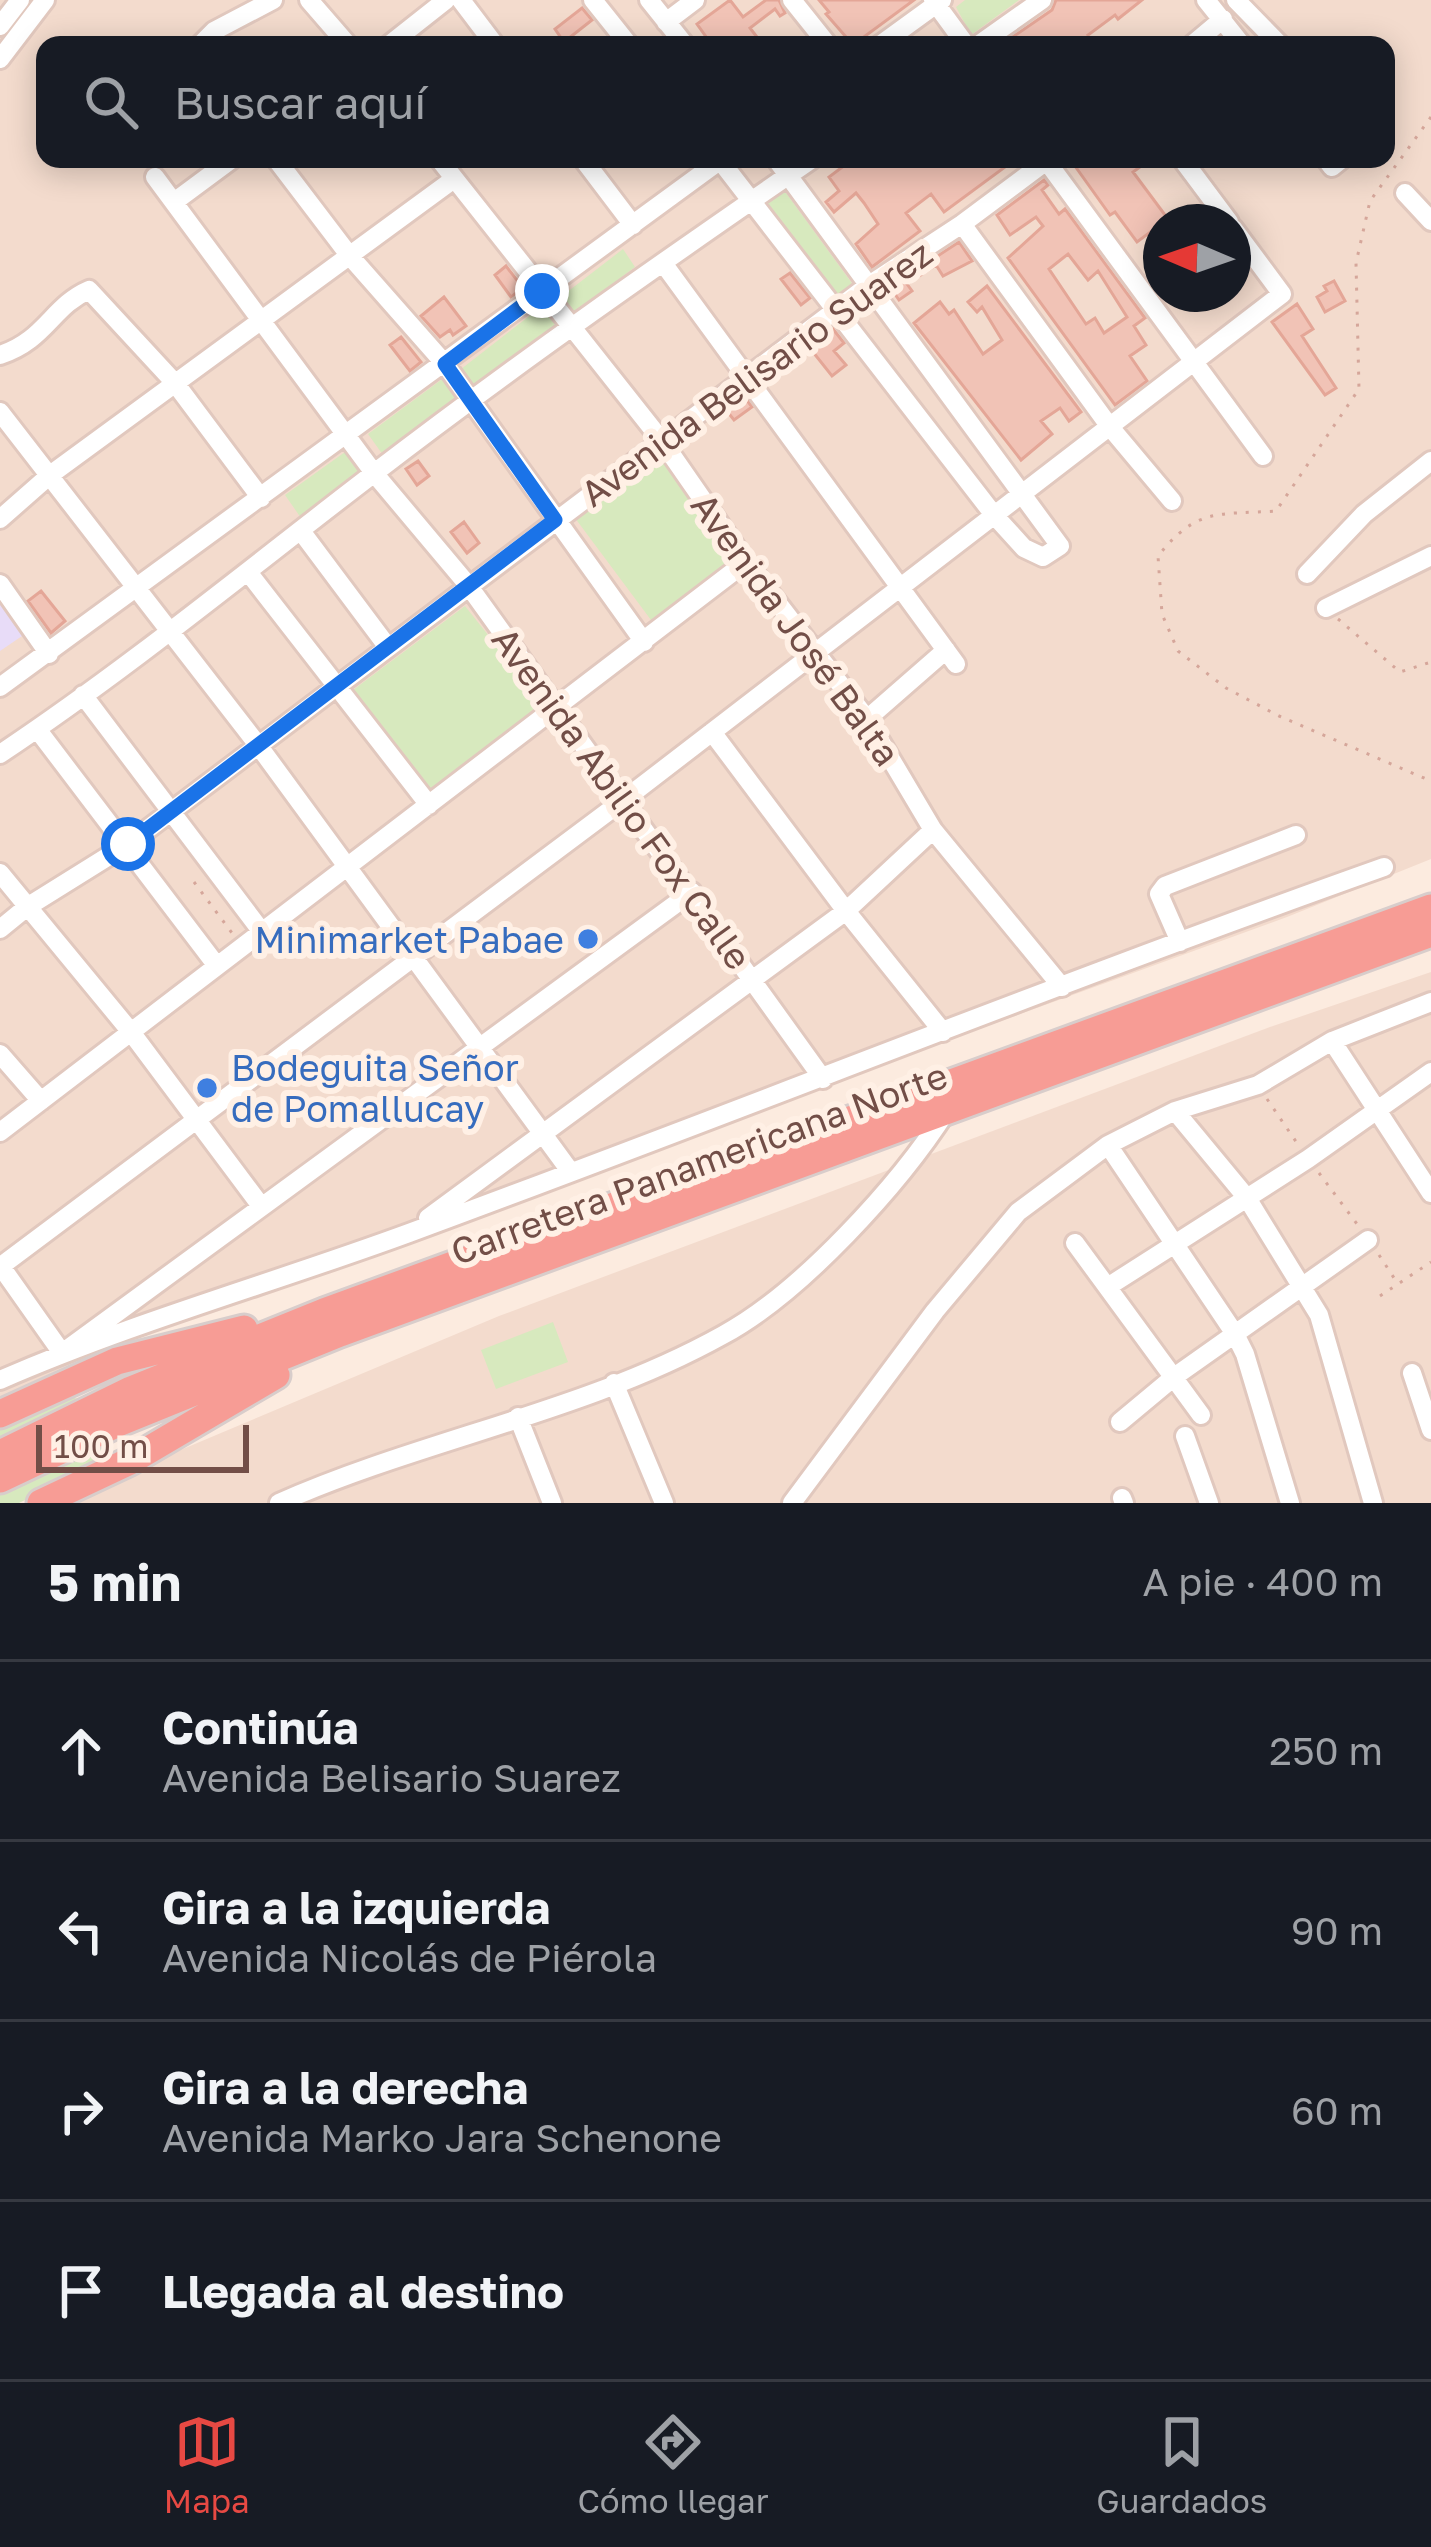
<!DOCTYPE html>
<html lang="es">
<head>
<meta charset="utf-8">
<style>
	body { margin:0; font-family:"Golos Text",sans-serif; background:#20242c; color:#f1f3f6 }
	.compass { position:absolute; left:1143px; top:204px; width:108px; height:108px; border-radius:50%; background:#171b24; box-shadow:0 6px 30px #0003; rotate:272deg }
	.scale { position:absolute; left:36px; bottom:30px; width:213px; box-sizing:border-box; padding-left:12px; border:6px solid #724e47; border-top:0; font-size:33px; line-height:42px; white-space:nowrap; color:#724e47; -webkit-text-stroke:9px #fff0e5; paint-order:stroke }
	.stop { position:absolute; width:36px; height:36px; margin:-27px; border:9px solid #1a73e8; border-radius:50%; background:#fff }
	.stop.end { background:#1a73e8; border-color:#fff; box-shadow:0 3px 12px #0008 }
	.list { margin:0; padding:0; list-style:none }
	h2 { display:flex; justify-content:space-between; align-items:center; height:156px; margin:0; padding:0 48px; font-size:51px }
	h2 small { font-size:39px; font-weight:400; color:#9ea1a6 }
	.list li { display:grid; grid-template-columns:78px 1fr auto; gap:36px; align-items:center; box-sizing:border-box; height:180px; padding:0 48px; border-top:3px solid #363941 }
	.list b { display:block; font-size:45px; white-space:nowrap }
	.list p { margin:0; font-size:39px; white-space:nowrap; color:#9ea1a6 }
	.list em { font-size:39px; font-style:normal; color:#9ea1a6 }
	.icon { flex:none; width:66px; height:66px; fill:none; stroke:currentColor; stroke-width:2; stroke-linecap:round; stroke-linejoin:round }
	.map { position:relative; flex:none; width:1431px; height:1503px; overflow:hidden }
	.search { position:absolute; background:#171b24; box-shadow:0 6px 30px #0003; left:36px; right:36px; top:36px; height:132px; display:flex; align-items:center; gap:30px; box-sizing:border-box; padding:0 42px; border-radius:24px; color:#9ea1a6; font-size:45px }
	.sheet { height:876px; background:#171b24 }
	nav { display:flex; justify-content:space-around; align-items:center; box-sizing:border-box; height:168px; border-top:3px solid #363941; background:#171b24; font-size:33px; color:#9ea1a6 }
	nav a { display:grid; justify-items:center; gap:6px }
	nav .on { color:#e74943 }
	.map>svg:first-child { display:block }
	.residential { fill:#f3dbcd; fill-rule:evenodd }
	.education { fill:#e8dcf8 }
	.green { fill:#d7e9be }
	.building { fill:#f1c3b6; stroke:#e4a697; stroke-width:3; fill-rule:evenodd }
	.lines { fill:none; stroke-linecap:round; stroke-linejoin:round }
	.minor-casing { stroke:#e1c8be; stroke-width:24 }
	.highway-casing { stroke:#d8cdcb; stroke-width:33 }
	.path { stroke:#d5a69a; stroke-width:3; stroke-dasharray:3 9; stroke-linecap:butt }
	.minor { stroke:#fff; stroke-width:18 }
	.highway { stroke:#f79c95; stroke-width:27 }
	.route { stroke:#1a73e8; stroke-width:15 }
	.shop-dot { fill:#3f7fe0; stroke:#fff0e5; stroke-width:4.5 }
	.labels { text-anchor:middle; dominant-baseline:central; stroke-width:12; stroke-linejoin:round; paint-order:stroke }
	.street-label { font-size:36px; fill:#724e47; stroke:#fff0e5 }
	.shop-label { font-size:36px; fill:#366cbe; stroke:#fff0e5; text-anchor:end }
</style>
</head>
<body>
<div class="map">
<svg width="1431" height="1503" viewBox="0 0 1431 1503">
	<rect width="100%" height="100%" fill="#fcebdf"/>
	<path class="residential" d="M0 0H1431V859L1287 917 116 1343 0 1397ZM45 45H1386V159H45ZM1161 222H1233V294H1161Z
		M1431 972V1503H69L133 1470 499 1316 1273 1026Z"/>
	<path class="education" d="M0 602 25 634 0 651Z"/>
	<path class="green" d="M965 0H1019L971 35 956 7Z
		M781 186 854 286 833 300 761 201Z
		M623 249 635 267 574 313 562 296Z
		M541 307 556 326 469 392 456 373Z
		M445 377 460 398 383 455 368 434Z
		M352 447 369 471 301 518 285 495Z
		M660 457 737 558 651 620 575 518Z
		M465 606 544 705 431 793 353 690Z
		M553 1322 568 1362 496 1389 481 1350Z
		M65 1396 88 1401 0 1443V1429Z
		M105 1444H109L101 1461 19 1503H0V1494L11 1487Z"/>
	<path class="building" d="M730 0 743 17 766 0H779L785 13 780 16 775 9 750 28 763 45H712L697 24Z
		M819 0H914L853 45 826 14 829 12Z
		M1056 0H1142L1118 19 1115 15 1088 35 1096 45H1001L1052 10Z
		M582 8 592 20 564 42 555 29Z
		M853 159H999L1005 167 944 212 931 194 906 213 920 231 872 267 856 244 878 224 864 203 856 193 834 212 826 202 839 191 829 177Z
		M1070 159H1151L1133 172 1168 219 1137 242 1115 212 1110 215Z
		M1044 180 1048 185 1042 190 1059 214 1065 209 1145 318 1134 326 1146 345 1130 356 1147 381 1115 405 1008 258 1043 226 1036 217 1010 235 997 215ZM1068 254 1088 280 1098 271 1127 317 1104 333 1095 318 1086 324 1049 269Z
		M959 242 972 261 943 276 936 265 907 284 912 291 899 300 890 287Z
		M506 266 523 288 511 297 495 275Z
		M790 273 810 298 801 305 781 279Z
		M1334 281 1345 301 1325 312 1317 297 1327 291 1324 286Z
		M987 286 1081 412 1069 421 1060 408 1041 421 1052 434 1021 460 914 323 940 302 949 314 954 310 983 354 1002 340 982 307 977 312 968 302Z
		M444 297 466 326 453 335 450 330 440 337 421 316Z
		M1297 304 1313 329 1302 336 1336 388 1325 395 1272 322Z
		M833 329 844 343 834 351 846 365 832 376 809 347Z
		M401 337 421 362 410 371 390 345Z
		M744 396 752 407 734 420 726 410Z
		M418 461 429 476 417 485 406 469Z
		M464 522 479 543 467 553 451 532Z
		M41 591 65 621 51 633 28 601Z"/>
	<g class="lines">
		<g class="minor-casing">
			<path id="minor" d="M309 0 348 45
				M461 0 495 45
				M593 0 629 45
				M649 0 685 45
				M792 0 828 45
				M933 0 966 45
				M1206 0 1242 45
				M1236 0 1280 45
				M666 22 695 0
				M0 26 20 0
				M200 45 214 31 273 0
				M389 45 446 0
				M880 45 942 0
				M978 45 1042 0
				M1192 45 1223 19
				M0 59 45 0
				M276 159 349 255 445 364 644 642
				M439 159 662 441 746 562 867 719 933 830 1062 987
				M583 159 633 225
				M719 159 994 515 1024 548 1043 557 1060 546 776 159
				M1045 159 1263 456
				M1182 159 1229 222
				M1326 159 1332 167 1342 159
				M155 177 374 473 468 585 823 1079
				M1405 193 1431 221
				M174 202 232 159
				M962 224 1110 427 1172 501
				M663 263 956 664
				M0 355C46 340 52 306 89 290L175 383 261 498
				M0 412 258 745 570 1171
				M0 519 50 475 454 179
				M301 531 387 646
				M248 572 429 805
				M1307 574 1364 514 1431 461
				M0 584 49 654
				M1326 608 1431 556
				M0 687 722 159
				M83 695 262 932
				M867 719 946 650
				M37 729 217 966
				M712 732 846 911 943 1032
				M0 754C129 668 250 568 373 474 516 364 664 261 812 159
				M0 873 131 1032 261 1206
				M0 929 27 907 128 844 869 285 962 224 1049 159
				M1180 942 1159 894 1165 886 1296 835
				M1332 1041 1431 1193
				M0 1054 41 1101
				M1175 1111 1247 1198 1319 1315 1373 1503
				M0 1132 746 562
				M1108 1145 1235 1334 1245 1354 1290 1503
				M428 1218 846 911 933 830
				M1075 1243 1201 1415
				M0 1265 62 1353 692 892
				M1 1266 625 799 1282 294 1233 228
				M1109 1286 1308 1159 1431 1072
				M1412 1373 1431 1430
				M0 1380C133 1322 273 1283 409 1233 735 1113 1057 983 1384 867
				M614 1383 664 1503
				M518 1417 552 1503
				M1120 1422 1174 1377 1368 1240
				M1185 1436 1209 1503
				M1122 1498 1124 1503
				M279 1503C423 1439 585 1412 723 1335 801 1293 900 1184 947 1110
				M792 1503 935 1311 1018 1212 1108 1145 1175 1111 1258 1085 1332 1041 1431 1002"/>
		</g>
		<g class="highway-casing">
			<path id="highway" d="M0 1414 117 1361 244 1329
				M0 1454 131 1390 324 1312 1431 908
				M0 1479 118 1423 340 1333 1431 933
				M41 1503 130 1461 276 1375"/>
		</g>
		<path class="path" d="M1431 117 1370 201 1356 263 1359 389 1276 511C1218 515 1197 507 1158 556L1162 614 1178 651 1226 688 1279 716 1431 781
			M1338 619 1400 672 1431 662
			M194 882 232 933
			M1267 1099 1299 1146
			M1319 1173 1360 1228
			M1379 1255 1398 1284
			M1380 1296 1431 1262"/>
		<use href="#minor" class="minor"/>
		<use href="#highway" class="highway"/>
	</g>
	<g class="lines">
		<path class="route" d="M128 844 555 520 445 364 542 291"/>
	</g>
	<g class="shop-dot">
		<circle cx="588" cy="939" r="12"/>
		<circle cx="207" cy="1088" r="12"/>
	</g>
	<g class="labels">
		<g class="street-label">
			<text transform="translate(756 373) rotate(-36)">Avenida Belisario Suarez</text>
			<text transform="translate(796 629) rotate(54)">Avenida José Balta</text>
			<text transform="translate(622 798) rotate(54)">Avenida Abilio Fox Calle</text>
			<text transform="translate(699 1163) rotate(-20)">Carretera Panamericana Norte</text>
		</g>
		<g class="shop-label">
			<text x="564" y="939">Minimarket Pabae</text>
			<text x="231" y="1067" text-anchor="start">Bodeguita Señor<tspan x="231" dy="41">de Pomallucay</tspan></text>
		</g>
	</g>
</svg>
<svg class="compass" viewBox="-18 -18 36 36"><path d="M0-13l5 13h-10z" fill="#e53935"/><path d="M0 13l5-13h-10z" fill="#9ea1a6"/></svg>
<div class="scale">100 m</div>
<div class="stop" style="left:128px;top:844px"></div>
<div class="stop end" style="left:542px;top:291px"></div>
<div class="search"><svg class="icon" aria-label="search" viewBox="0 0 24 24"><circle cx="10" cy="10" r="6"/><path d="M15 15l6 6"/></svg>Buscar aquí</div>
</div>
<section class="sheet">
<h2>5 min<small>A pie · 400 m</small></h2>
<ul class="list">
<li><svg class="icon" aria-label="ahead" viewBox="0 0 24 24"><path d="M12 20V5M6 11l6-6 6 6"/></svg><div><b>Continúa</b><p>Avenida Belisario Suarez</p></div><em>250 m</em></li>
<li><svg class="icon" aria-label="left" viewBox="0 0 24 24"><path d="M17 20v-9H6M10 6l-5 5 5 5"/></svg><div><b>Gira a la izquierda</b><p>Avenida Nicolás de Piérola</p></div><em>90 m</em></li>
<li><svg class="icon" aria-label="right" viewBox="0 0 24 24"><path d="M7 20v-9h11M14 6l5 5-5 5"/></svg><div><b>Gira a la derecha</b><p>Avenida Marko Jara Schenone</p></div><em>60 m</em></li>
<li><svg class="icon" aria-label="arrive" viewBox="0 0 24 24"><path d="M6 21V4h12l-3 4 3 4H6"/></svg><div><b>Llegada al destino</b></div></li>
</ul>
</section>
<nav>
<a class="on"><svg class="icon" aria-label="map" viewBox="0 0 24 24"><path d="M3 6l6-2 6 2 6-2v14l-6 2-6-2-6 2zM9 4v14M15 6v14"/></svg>Mapa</a>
<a><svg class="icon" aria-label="directions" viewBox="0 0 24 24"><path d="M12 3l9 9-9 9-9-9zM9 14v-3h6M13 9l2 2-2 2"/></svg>Cómo llegar</a>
<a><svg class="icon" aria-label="saved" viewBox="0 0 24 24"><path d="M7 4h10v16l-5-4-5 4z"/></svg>Guardados</a>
</nav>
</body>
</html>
